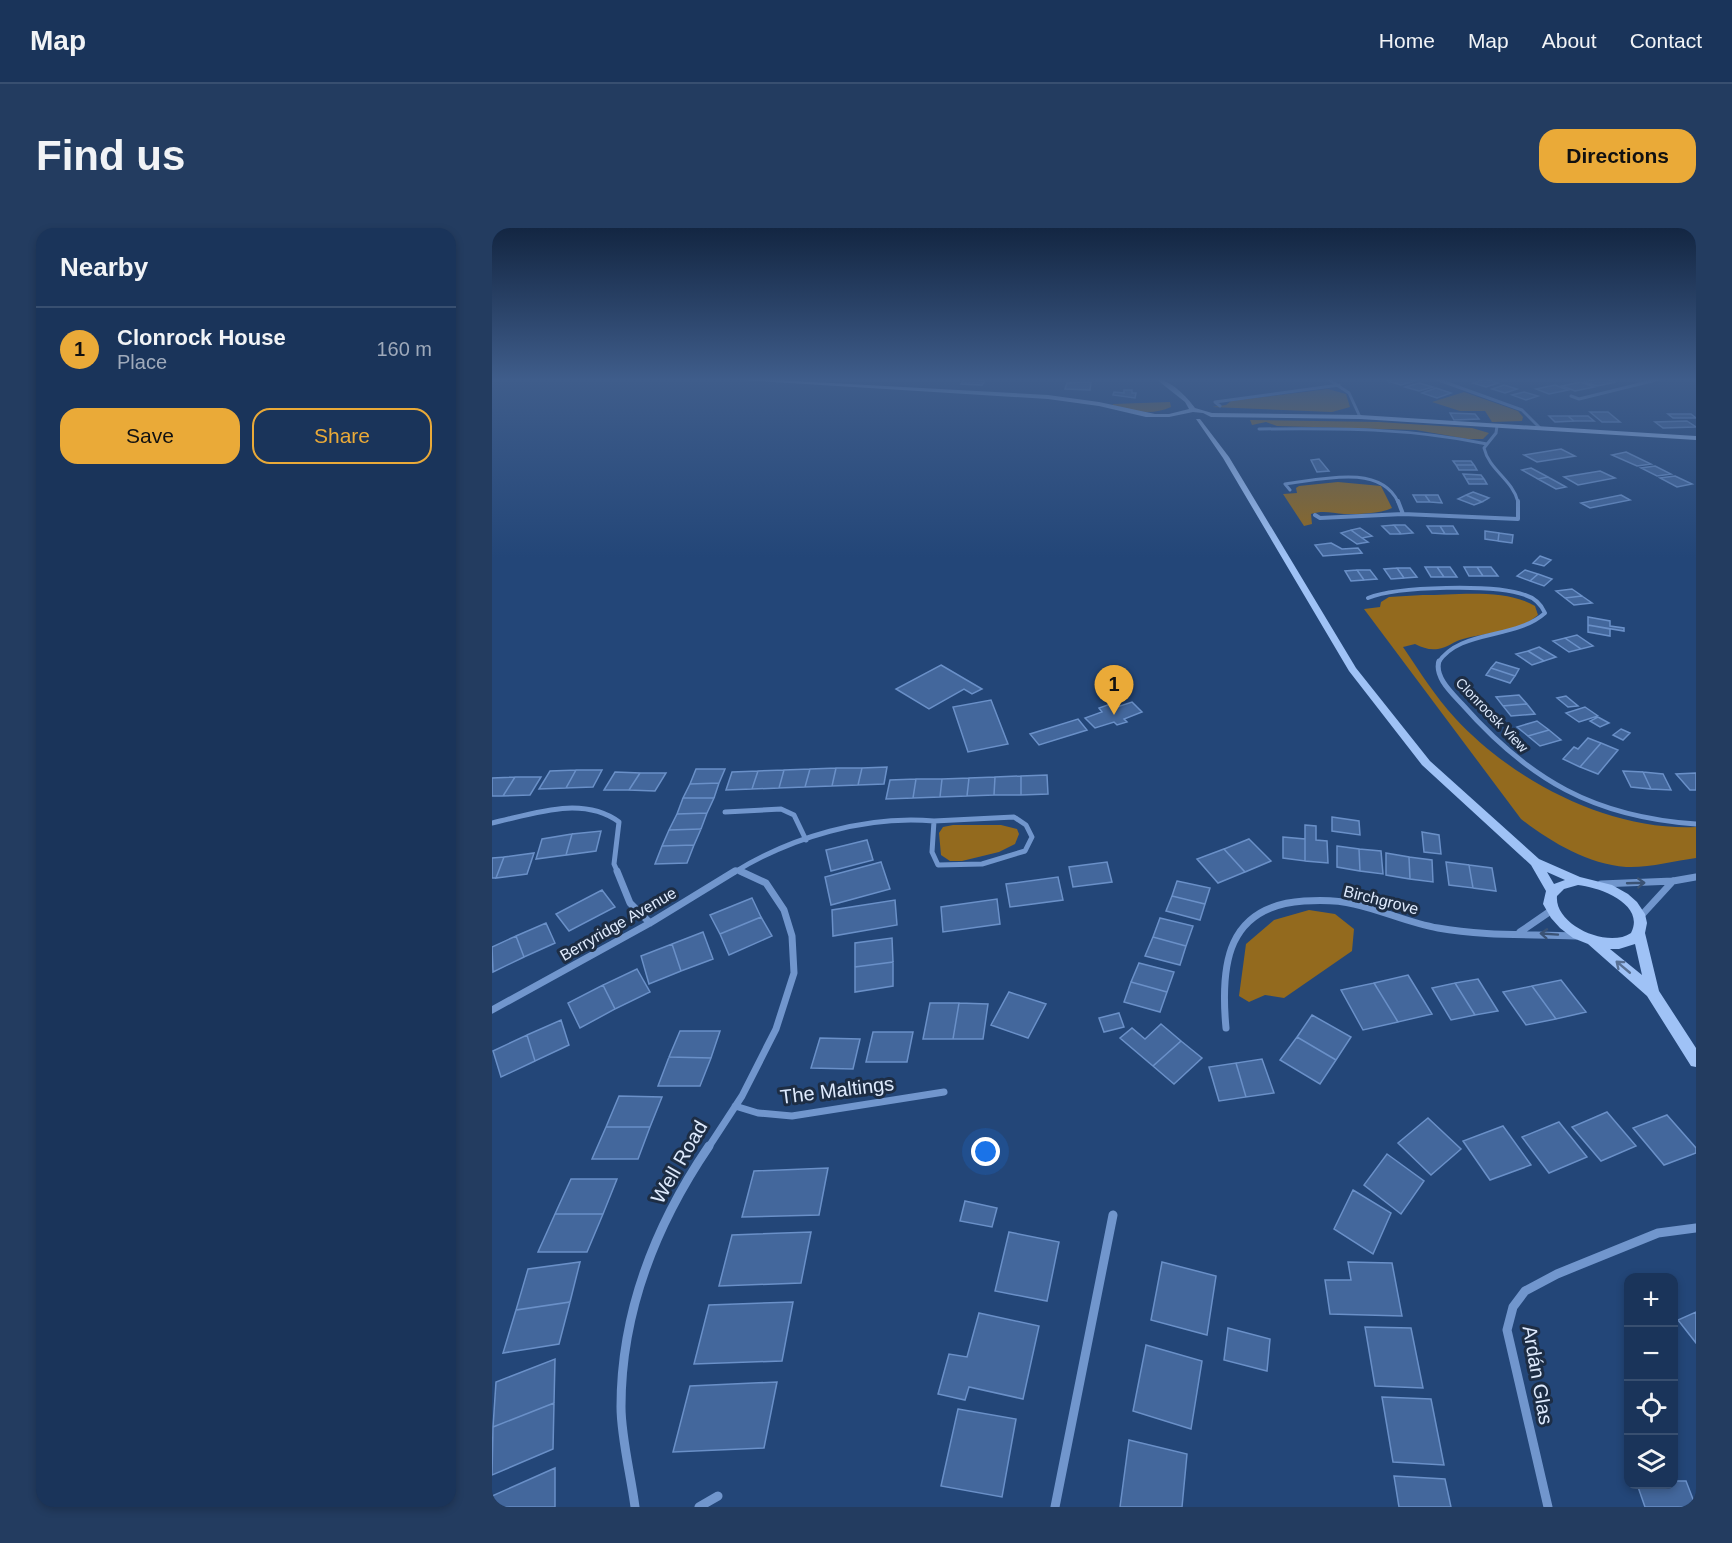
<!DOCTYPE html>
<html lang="en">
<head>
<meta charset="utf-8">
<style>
	body { margin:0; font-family:Arial,sans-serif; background:#233c60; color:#f1f3f6 }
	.controls { position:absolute; right:18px; bottom:18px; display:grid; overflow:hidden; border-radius:12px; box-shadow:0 3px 9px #0003 }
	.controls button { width:54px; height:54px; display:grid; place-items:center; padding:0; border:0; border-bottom:2px solid #384f70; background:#1a345a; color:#f1f3f6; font:30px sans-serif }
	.you { position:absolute; left:494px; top:924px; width:21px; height:21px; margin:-15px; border:4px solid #fff; border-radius:50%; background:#1a73e8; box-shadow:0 0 0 9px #1a73e833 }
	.badge { display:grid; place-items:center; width:39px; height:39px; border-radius:50%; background:#eaaa38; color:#111; font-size:20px; font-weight:700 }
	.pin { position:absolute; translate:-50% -50px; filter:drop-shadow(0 2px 3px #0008) }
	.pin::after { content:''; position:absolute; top:32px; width:21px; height:18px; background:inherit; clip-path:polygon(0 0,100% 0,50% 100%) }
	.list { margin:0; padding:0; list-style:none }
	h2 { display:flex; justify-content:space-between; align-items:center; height:78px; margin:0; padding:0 24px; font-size:26px }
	h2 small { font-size:20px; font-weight:400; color:#9faabb }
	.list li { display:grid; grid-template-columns:39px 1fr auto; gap:18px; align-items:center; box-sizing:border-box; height:84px; padding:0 24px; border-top:2px solid #384f70 }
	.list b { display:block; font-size:22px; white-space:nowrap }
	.list p { margin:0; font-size:20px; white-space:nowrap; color:#9faabb }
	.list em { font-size:20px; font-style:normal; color:#9faabb }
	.actions { display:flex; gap:12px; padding:18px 24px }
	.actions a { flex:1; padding:14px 0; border:2px solid #eaaa38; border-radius:18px; text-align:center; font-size:21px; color:#eaaa38 }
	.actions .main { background:#eaaa38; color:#111 }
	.icon { flex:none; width:33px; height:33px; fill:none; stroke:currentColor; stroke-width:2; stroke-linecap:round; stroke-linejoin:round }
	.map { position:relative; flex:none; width:1204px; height:1279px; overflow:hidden; border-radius:18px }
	header { display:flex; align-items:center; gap:36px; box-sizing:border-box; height:84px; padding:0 30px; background:#1a345a; border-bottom:2px solid #384f70 }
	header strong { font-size:28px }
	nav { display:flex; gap:33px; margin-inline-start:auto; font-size:21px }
	.intro { display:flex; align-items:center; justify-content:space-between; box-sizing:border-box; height:144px; padding:0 36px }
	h1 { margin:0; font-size:42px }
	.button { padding:15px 27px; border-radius:18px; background:#eaaa38; color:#111; font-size:21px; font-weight:700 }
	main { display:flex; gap:36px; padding:0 36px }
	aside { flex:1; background:#1a345a; border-radius:18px; box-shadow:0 3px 9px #0003 }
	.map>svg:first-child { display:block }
	.green { fill:#936a1e }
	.building { fill:#43679c; stroke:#6a90c8; stroke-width:1.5 }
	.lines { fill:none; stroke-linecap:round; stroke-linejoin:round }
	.street-far4 { stroke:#7196cd; stroke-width:3 }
	.street-far3 { stroke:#7196cd; stroke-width:4 }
	.street-far2 { stroke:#7196cd; stroke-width:5 }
	.street-far1 { stroke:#7196cd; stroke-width:7 }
	.street { stroke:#7196cd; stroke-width:9 }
	.secondary { fill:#9fc2f6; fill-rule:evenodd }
	.oneway { stroke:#3a5274 }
	.oneway2 { stroke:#587094 }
	.labels { text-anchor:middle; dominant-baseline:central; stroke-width:6; stroke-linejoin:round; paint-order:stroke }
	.far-street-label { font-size:14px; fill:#deeafd; stroke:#1d2d44 }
	.street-label { font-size:16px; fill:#deeafd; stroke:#1d2d44 }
	.near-street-label { font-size:20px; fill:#deeafd; stroke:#1d2d44 }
</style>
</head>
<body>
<header>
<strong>Map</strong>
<nav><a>Home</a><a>Map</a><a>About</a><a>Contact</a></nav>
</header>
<div class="intro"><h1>Find us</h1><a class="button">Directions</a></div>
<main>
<aside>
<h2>Nearby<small></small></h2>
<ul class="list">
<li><span class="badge">1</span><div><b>Clonrock House</b><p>Place</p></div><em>160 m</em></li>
</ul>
<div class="actions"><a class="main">Save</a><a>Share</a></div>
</aside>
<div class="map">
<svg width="1204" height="1279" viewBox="0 0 1204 1279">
	<rect width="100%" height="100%" fill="#234678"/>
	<path class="green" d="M836 161 854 166 858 179 840 184 720 179 734 177 739 173Z
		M972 164 1026 183 1031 189 1030 193 1000 194 993 183H968L940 174Z
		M678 174 679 179C660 188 640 183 620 178L621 176Z
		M758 192 887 194 980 200 997 205 991 211H976L924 202 785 198 774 194 760 197Z
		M846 254 889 258 900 280C888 286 866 286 852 286 840 285 831 282 819 286L820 296 812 298 791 266 805 265 804 260 807 258Z
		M931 367C963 367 1014 360 1043 378L1046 387C1027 404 995 404 971 411 962 413 955 420 946 421 937 422 931 420 923 416L911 419C928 444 943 468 963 490 1021 553 1117 603 1204 599V630C1182 633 1157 640 1134 639 1095 636 1059 614 1029 591L872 381 888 379 889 374 897 369Z
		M461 597H509L525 601 527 606 523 616 507 624 470 633H458L449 627 447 605 451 599Z
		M817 682 843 686 862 701 860 723 792 770 773 767 757 774 747 768 754 716 782 692Z"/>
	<path class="building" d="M473 151H483L493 153 490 157 469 156Z
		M901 151H917L923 153 909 157 895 153Z
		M993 151 1006 155 994 159 981 155Z
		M1105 151H1114L1124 154 1105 158 1092 154Z
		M592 154H599L598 162 573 161 575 155Z
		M1089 154 1102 159 1083 163 1070 158Z
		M927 155 941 159 927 163 913 159Z
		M1012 157 1025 161 1013 165 1000 161Z
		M1063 157 1076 162 1057 166 1044 161Z
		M944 160 959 165 945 170 930 165Z
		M632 162H640V165H644L643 170 621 167 622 164 632 165Z
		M1032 164 1046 168 1034 172 1020 167Z
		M1098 184H1116L1128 194H1110Z
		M958 185 983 186 987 191 962 192Z
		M1176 186H1199L1204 190H1181Z
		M1057 188H1076L1082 193 1063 194Z
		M1076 188H1096L1102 193H1082Z
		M1195 193 1204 199 1171 200 1163 194Z
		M1069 221 1083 228 1045 234 1032 227Z
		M1134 224 1159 236 1145 238 1120 227Z
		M827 231 837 243 825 244 819 232Z
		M961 233H979L982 237H964Z
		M964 237H982L985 242H967Z
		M1163 238 1179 246 1165 248 1149 240Z
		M1039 240 1056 249 1046 251 1030 242Z
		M1108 243 1123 250 1086 257 1072 249Z
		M971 246 989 247 992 251H974Z
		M1183 248 1200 256 1185 259 1168 250Z
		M1056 249 1074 259 1064 261 1046 251Z
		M974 251H992L995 256H977Z
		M981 264 997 270 990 274 974 267Z
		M921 267H933L938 274H925Z
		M933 267H946L950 275 938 274Z
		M974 267 990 274 982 277 966 271Z
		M1129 267 1138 272 1098 280 1089 275Z
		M902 297H913L921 305 909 306Z
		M902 297 909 306H898L890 298Z
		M935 298H948L953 306 940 305Z
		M948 298H961L966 306H953Z
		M868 300 880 308 870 310 859 302Z
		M859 302 870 310 876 314 865 316 849 305Z
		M993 303 1007 305 1006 313 993 311Z
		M1007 305 1021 307 1020 315 1006 313Z
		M839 315 850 321 866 320 870 325 831 328 823 317Z
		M1048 328 1059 332 1052 338 1041 335Z
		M933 339H945L952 349H939Z
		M945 339H958L965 349H952Z
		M972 339H985L991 348H977Z
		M985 339H999L1006 348H991Z
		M905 340H918L925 349 912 350Z
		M905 340 912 350 899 351 892 341Z
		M865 342H878L885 351 872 352Z
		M865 342 872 352 859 353 853 343Z
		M1033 342 1046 346 1038 353 1025 348Z
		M1046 346 1060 351 1052 358 1038 353Z
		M1080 361 1090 368 1073 370 1064 363Z
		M1090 368 1100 375 1082 377 1073 370Z
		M1096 389 1118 393V398L1132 400V403L1096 397Z
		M1096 397 1118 401V408L1096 404Z
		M1085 407 1101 418 1089 421 1073 410Z
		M1073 410 1089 421 1077 424 1061 413Z
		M1047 419 1064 429 1052 433 1036 423Z
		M1036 423 1052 433 1040 437 1024 426Z
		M1004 434 1027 441 1023 448 999 440Z
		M449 437 490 461 480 466 472 461 437 481 404 461Z
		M999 440 1023 448 1018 455 994 447Z
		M1027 467 1035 476 1011 478 1004 469Z
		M1074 468 1086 478 1076 479 1065 470Z
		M499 472 516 516 476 524 461 479Z
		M640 474 650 484 632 491 635 494 625 497 622 494 603 500 593 490 610 484 607 480 621 475 625 479Z
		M1035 476 1043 486 1019 488 1011 478Z
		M1093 479 1106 488 1087 494 1074 485Z
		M1106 489 1117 495 1108 499 1098 493Z
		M586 491 595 502 547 517 538 506Z
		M1045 493 1057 502 1036 508 1025 499Z
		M1129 501 1138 505 1131 512 1121 507Z
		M1057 502 1069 512 1048 518 1036 508Z
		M1096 510 1109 515 1088 539 1071 531 1082 519 1086 521Z
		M1109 515 1126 522 1106 546 1088 539Z
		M395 539 392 556 366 557 370 540Z
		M344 540H370L366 557 340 558Z
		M344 540 340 558 313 559 318 541Z
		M204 541H233L227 555 198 556Z
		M318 541 313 559 287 560 292 542Z
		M84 542H110L101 559 74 560Z
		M84 542 74 560 47 561 58 543Z
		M292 542 287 560 260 561 266 543Z
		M266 543 260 561 234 562 240 544Z
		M1131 543 1151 544 1159 561 1139 559Z
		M123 544 148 545 137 562H112Z
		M1151 544 1171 546 1179 562 1159 561Z
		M148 545H174L163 563 137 562Z
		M1204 545V562H1198L1184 546Z
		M555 547 556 566 529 567V548Z
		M529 548V567H502L503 549Z
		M23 549H49L38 567 11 568Z
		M23 549 11 568H0V550Z
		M503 549 502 567 475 568 477 550Z
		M477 550 475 568 448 569 450 551Z
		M424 551 421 570 394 571 398 552Z
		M424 551H450L448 569 421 570Z
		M227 555 222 570H191L198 556Z
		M191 570H222L215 585 185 586Z
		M215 585 209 601 177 602 185 586Z
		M840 589 867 593 868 607 840 603Z
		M813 597 824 598V612L835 613 836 635 813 633Z
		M209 601 202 617 170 618 177 602Z
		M109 603 104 623 74 627 80 606Z
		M930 604 947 607 949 626 932 624Z
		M80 606 74 627 44 631 50 611Z
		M791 609 813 611V633L791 630Z
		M757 611 779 633 753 644 732 621Z
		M375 612 381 632 339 643 334 622Z
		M202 617 195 635 163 636 170 618Z
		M845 618 867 621 868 643 845 639Z
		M732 621 753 644 726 655 705 631Z
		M867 621 889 623 891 646 868 643Z
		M42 625 35 646 4 650 12 629Z
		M894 625 917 629 918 651 894 647Z
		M12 629 4 650H0V630Z
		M917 629 940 632 941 654 918 651Z
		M389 634 398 661 339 677 333 649Z
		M615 634 620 654 581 659 577 639Z
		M954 634 977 637 981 660 957 657Z
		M977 637 1000 640 1004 663 981 660Z
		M566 649 571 672 518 679 514 656Z
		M685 653 718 660 713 676 680 668Z
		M110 662 123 679 77 703 64 686Z
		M680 668 713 676 708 692 674 683Z
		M260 670 269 689 228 706 218 687Z
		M505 671 508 696 451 704 449 679Z
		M403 672 405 697 341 708 340 682Z
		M269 689 280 708 237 727 228 706Z
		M668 690 701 698 694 718 661 709Z
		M54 695 63 715 32 729 24 708Z
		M211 704 221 731 189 743 180 716Z
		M24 708 32 729 1 744 0 719Z
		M661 709 694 718 688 737 653 728Z
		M400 710 401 734 363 739V715Z
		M180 716 189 743 157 756 149 728Z
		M401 734V758L363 764V739Z
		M647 735 682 744 675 764 639 754Z
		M145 741 158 764 123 781 111 757Z
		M916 747 940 786 906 794 882 755Z
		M986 751 1006 783 983 787 963 755Z
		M1069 752 1094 784 1064 791 1040 758Z
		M639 754 675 764 668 784 632 774Z
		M882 755 906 794 871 802 849 762Z
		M963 755 983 787 959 792 940 760Z
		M111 757 123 781 88 800 76 775Z
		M1040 758 1064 791 1034 797 1011 764Z
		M517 764 554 776 536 810 499 797Z
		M438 775H467L461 811H431Z
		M467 775 496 776 491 811H461Z
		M627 785 632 799 612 804 607 790Z
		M820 787 859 809 844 832 805 809Z
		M69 792 77 817 43 833 35 807Z
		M669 796 689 813 661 838 628 810 640 800 653 811Z
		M188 803H228L219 830 177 829Z
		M381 804H421L415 834H374Z
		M35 807 43 833 9 849 1 823Z
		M805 809 844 832 828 856 788 832Z
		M328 810 368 811 361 841 319 840Z
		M689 813 710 830 682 856 661 838Z
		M177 829 219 830 208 858H166Z
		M770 831 782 865 754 869 744 835Z
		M744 835 754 869 727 873 717 839Z
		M127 868 170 869 158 899H114Z
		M1115 884 1144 918 1109 933 1080 899Z
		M1175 887 1204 920V925L1172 937 1141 900Z
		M936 890 969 921 939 947 906 915Z
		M1067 894 1095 929 1057 945 1030 909Z
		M1011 898 1039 937 998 952 971 913Z
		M114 899H158L146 931H100Z
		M895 926 932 953 909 986 872 957Z
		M336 940 327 987 250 989 262 943Z
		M79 951H125L111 986H63Z
		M861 962 899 985 881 1026 842 1001Z
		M473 973 505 980 500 999 468 993Z
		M63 986H111L95 1024H46Z
		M319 1004 309 1055 227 1058 240 1007Z
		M517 1004 567 1014 555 1073 503 1063Z
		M88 1034 78 1074 24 1082 36 1041Z
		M670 1034 724 1048 715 1107 659 1092Z
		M856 1034 900 1035 910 1088 838 1086 833 1052H859Z
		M78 1074 67 1116 11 1125 24 1082Z
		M301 1074 290 1133 202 1136 217 1077Z
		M1204 1084V1115L1186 1092Z
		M487 1085 547 1098 531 1171 477 1159 473 1172 446 1166 457 1126 475 1129Z
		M873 1099 919 1100 931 1160 883 1158Z
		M736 1100 778 1111 775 1143 732 1132Z
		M654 1117 710 1133 699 1201 641 1183Z
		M63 1131 62 1175 1 1199 4 1154Z
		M285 1154 272 1220 181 1224 198 1158Z
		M890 1169 939 1171 952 1237 901 1234Z
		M62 1175 61 1221 0 1247 1 1199Z
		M466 1181 524 1191 510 1269 449 1258Z
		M637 1212 695 1226 690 1279H628Z
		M63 1240V1279H0V1268Z
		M902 1248 953 1251 959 1279H907Z
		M1182 1253H1194L1204 1279H1153L1145 1256H1182Z"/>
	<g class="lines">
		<path class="street-far4" d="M836 151 857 165 868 189
			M944 151 1030 182 1048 200
			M1079 168 1087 171 1168 151
			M728 178 723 174 847 157
			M1005 198 1004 205 992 220C997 242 1021 252 1026 274
			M767 201C846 200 917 200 995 216
			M798 262 793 256C827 252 888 235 906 274"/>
		<path class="street-far3" d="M906 273 911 286
			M823 287 828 290 911 286 1026 291V273
			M876 370C905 358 1004 356 1033 367 1043 370 1049 376 1053 385 1023 412 967 401 946 435"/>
		<path class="street-far2" d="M947 433C942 449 960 465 970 476 1037 552 1102 589 1204 596
			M233 584 289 581 302 587 314 612
			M522 589 534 597 540 609 533 623 490 636 446 637 440 624 442 593Z
			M0 595C41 586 90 567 127 594L122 636 126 645
			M245 642 251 645
			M241 645C299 609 374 587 442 593"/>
		<path class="street-far1" d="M125 643 138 675 158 695
			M1109 656 1181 653 1204 649
			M1148 689 1181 653
			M1028 704 1060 682
			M0 782 158 695 243 643
			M734 800C728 736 735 678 812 673 828 672 846 672 862 676 890 682 917 695 946 700 991 708 1037 706 1083 708
			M243 878 266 885 300 888 452 864
			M216 920 250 868 284 801 302 745 300 708 292 682 274 655 248 643"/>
		<path class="street" d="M143 1279C139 1248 129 1209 129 1179 129 1084 164 996 217 918
			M207 1279 226 1268
			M563 1279 621 987
			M1056 1279 1015 1102 1021 1079 1033 1063 1065 1046 1166 1005 1204 1000"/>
		<path class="secondary" d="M234 151H264L556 167 607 174 663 186H677L697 181 693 174 664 151C678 151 696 170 703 180L720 185 868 187 1204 208V212L868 191 719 189 711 185 701 184 677 189H654L607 178 556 171Z
			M704 191H708L737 229 864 440 938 533 1047 631 1088 649 1120 657 1136 666 1145 674 1153 686 1155 695 1153 705 1167 763 1204 820V839L1199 838 1155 768 1096 716 1081 710 1068 700 1059 690 1051 676 1054 663 1039 637 930 537 857 443 731 230ZM1055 644 1073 652 1062 656ZM1086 657C1107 659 1154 676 1139 705 1116 721 1062 697 1065 668L1072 661ZM1143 716 1150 747 1118 721H1127Z"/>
	</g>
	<defs><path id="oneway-shaft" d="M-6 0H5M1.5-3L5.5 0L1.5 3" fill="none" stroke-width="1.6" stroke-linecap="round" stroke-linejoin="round" transform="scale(1.5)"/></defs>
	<g class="oneway">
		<use href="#oneway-shaft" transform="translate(1144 655) rotate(-2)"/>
		<use href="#oneway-shaft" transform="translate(1057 706) rotate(-176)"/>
	</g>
	<use class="oneway2" href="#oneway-shaft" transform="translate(1131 739) rotate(-140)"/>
	<linearGradient id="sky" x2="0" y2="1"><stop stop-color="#132642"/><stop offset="0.46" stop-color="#3f5d8b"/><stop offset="1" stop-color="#3f5d8b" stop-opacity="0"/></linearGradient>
	<rect width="1204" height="330" fill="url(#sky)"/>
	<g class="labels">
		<g class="far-street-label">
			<text transform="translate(1000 487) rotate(46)">Clonroosk View</text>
		</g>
		<g class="street-label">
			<text transform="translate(889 672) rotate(14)">Birchgrove</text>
			<text transform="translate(126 696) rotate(-30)">Berryridge Avenue</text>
		</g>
		<g class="near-street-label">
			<text transform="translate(345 862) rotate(-7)">The Maltings</text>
			<text transform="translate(187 934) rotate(-60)">Well Road</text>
			<text transform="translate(1046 1147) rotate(80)">Ardán Glas</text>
		</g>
	</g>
</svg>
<div class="controls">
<button>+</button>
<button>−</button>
<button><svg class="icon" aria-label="locate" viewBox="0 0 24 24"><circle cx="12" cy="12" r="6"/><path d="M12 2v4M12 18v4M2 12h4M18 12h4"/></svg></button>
<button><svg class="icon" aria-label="layers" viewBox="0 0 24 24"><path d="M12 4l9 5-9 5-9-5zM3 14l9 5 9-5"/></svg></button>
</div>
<div class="you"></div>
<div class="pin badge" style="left:622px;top:487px">1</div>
</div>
</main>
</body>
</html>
